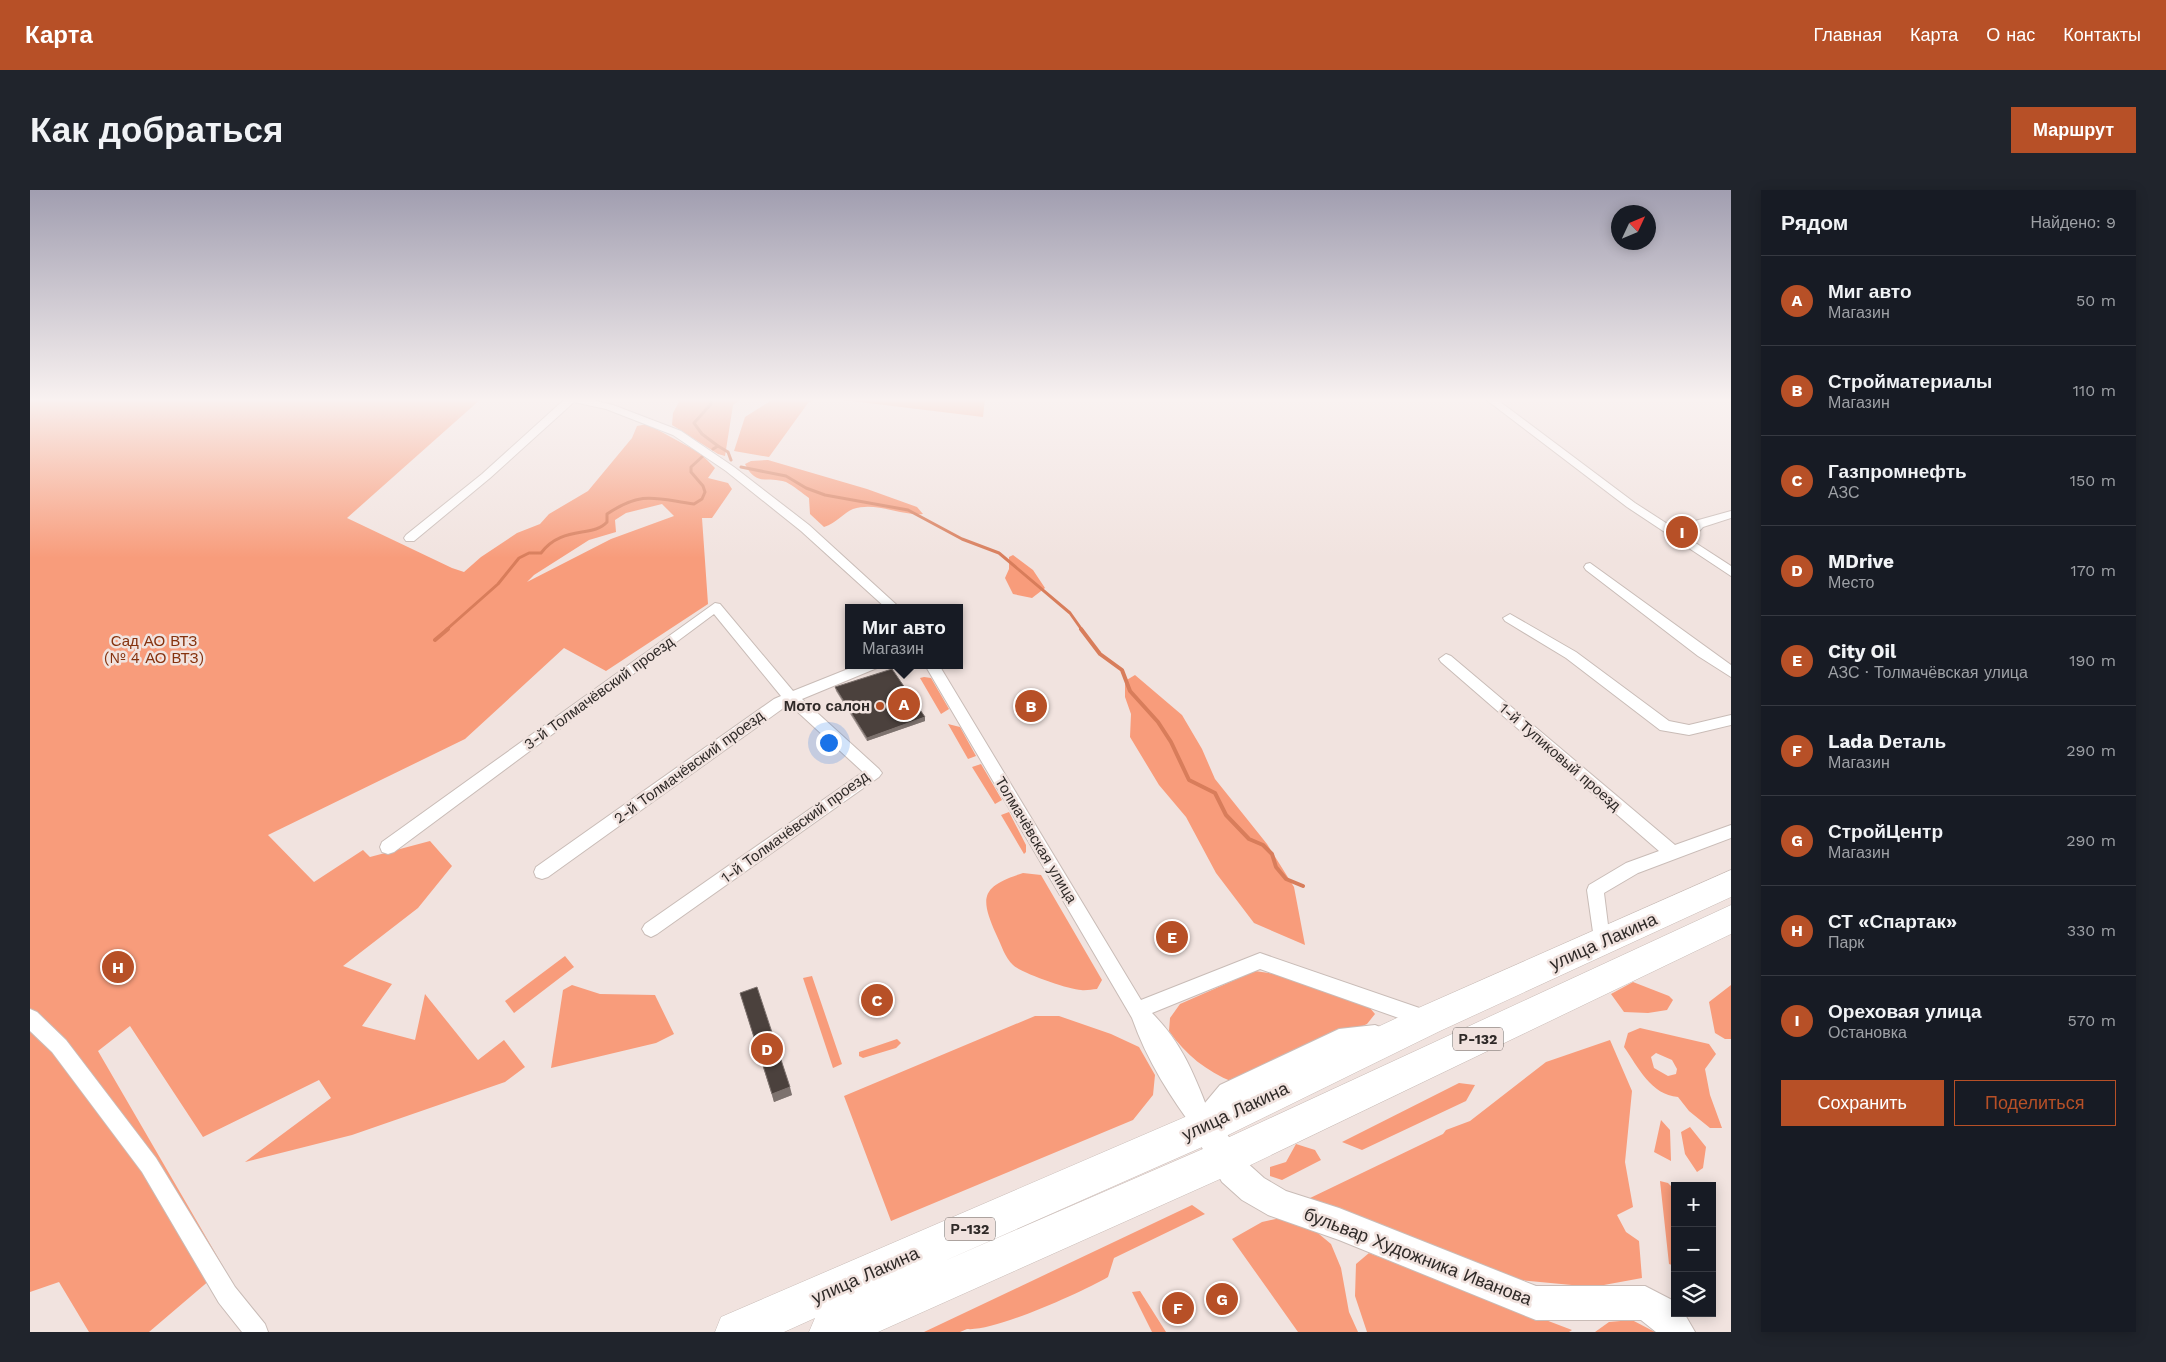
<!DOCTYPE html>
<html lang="ru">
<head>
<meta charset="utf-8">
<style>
	body { margin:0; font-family:"Work Sans",sans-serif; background:#20242c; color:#f1f3f6 }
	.controls { position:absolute; right:15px; bottom:15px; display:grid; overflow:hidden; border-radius:0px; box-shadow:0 2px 12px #0003 }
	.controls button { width:45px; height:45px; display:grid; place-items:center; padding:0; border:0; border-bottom:1px solid #363941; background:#171b24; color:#f1f3f6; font:25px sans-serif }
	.compass { position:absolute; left:1581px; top:15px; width:45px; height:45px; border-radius:50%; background:#171b24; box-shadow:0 2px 12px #0003; rotate:46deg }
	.you { position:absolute; left:798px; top:552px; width:18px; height:18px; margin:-12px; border:4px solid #fff; border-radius:50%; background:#1a73e8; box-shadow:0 0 0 8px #1a73e833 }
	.badge { display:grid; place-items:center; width:32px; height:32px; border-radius:50%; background:#b75027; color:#fff; font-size:16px; font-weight:700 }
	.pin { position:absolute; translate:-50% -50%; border:2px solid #fff; box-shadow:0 1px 5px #0006 }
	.popup { position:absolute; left:815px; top:414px; width:118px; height:65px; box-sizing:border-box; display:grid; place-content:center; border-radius:0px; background:#171b24; filter:drop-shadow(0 1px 4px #0005); font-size:16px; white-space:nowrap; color:#9ea1a6 }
	.popup b { font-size:19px; color:#f1f3f6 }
	.popup::after { content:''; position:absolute; left:50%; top:100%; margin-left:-10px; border:10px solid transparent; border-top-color:#171b24 }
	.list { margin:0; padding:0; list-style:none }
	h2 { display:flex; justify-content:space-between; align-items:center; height:65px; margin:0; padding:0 20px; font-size:21px }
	h2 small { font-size:16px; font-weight:400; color:#9ea1a6 }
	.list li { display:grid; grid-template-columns:32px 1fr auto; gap:15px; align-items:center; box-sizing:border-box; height:90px; padding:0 20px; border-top:1px solid #363941 }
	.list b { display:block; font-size:19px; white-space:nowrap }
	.list p { margin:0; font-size:16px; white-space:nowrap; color:#9ea1a6 }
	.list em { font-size:16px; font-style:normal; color:#9ea1a6 }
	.actions { display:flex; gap:10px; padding:15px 20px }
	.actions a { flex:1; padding:11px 0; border:1px solid #b75027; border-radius:0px; text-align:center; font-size:18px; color:#b75027 }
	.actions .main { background:#b75027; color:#fff }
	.icon { flex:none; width:28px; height:28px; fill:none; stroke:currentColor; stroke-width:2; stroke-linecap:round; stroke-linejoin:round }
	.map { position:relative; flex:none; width:1701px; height:1142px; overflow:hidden; border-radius:0px }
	header { display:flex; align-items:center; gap:30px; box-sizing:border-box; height:70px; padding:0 25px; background:#b75027; color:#fff }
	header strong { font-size:24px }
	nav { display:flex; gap:28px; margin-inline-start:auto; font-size:18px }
	.intro { display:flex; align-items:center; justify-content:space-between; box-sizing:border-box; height:120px; padding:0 30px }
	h1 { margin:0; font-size:35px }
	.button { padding:12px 22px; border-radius:0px; background:#b75027; color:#fff; font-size:18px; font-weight:700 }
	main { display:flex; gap:30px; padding:0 30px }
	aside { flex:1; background:#171b24; border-radius:0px; box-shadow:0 2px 12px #0003 }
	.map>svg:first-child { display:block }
	.green { fill:#f89c7b; fill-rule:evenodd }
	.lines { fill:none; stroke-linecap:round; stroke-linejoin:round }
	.stream-far1 { stroke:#d87d5b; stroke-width:3 }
	.stream { stroke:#d87d5b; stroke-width:4 }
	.street-casing { stroke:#c9bcb7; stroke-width:2 }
	.secondary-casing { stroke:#c9bcb7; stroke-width:2 }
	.highway-casing { stroke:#c9bcb7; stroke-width:1 }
	.street { fill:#fff; fill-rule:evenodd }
	.secondary { fill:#fff; fill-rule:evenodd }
	.highway { fill:#fff; fill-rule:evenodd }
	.wall { fill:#9e928e }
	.shaded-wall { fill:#7d726e }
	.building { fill:#4b413d; stroke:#7d726e }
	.poi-dot { fill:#b75027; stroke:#f1e3df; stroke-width:2 }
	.labels { text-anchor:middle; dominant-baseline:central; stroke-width:5; stroke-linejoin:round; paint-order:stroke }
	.shield { fill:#f1e3df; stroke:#69625f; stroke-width:1 }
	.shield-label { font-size:14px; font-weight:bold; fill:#2f2a28 }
	.park-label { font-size:15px; fill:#85320e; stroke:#f1e3df }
	.street-label { font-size:15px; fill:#2f2a28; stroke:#f1e3df }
	.poi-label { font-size:15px; font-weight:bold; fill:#2f2a28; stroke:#f1e3df; text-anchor:end }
	.near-street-label { font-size:18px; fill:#2f2a28; stroke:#f1e3df }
</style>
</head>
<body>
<header>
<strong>Карта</strong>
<nav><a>Главная</a><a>Карта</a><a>О нас</a><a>Контакты</a></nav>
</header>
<div class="intro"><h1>Как добраться</h1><a class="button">Маршрут</a></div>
<main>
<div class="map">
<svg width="1701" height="1142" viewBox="0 0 1701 1142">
	<rect width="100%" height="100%" fill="#f1e3df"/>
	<path class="green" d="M0 208H452L317 328 422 378 434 382 451 367 487 343 510 334 519 324 558 301 602 248 607 236 617 234 670 263 685 278 678 288 698 293 702 299 682 328H672L678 414 576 481 534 458 435 549 238 645 284 692 333 660 340 667 400 651 422 676 388 718 313 776 362 794 332 836 385 850 395 804 448 870 474 850 495 877 475 892 322 945 215 972 301 908 289 890 173 947 100 836 68 861 194 1078 119 1142H59L29 1092 0 1102ZM632 314 644 326 581 349 497 392 504 385 559 350 586 342 585 330 596 323Z
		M646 208H713L703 215 695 266 688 264 642 235 643 223 649 212Z
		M745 208H788L778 213 739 267 704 261 715 227Z
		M797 208H955L953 227Z
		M738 270 837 299 887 317 893 324C870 326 846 311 823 319 813 323 807 333 794 337L780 324 779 308C772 303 764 296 756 292 738 286 726 297 715 274L721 271Z
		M983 365 1003 380 1015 398 1002 408 983 404 975 388 979 379V367Z
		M1105 485 1152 525 1172 559 1185 589 1237 654 1264 697 1275 755 1224 733 1186 683 1156 627 1129 595 1100 547 1101 524 1095 507V491Z
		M894 487 901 488 919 519 911 524 890 488Z
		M918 534 930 537 946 566 938 569Z
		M951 574 972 610 965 614 942 577Z
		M979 622 996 655V662L994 664 971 625Z
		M993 683 1011 685 1072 790 1067 799C1062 799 1056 801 1051 800 1040 800 991 783 983 775 975 768 971 754 966 744 949 706 952 696 993 683Z
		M535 766 544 777 484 823 475 811Z
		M1225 781 1246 784 1340 818 1345 824 1337 834 1203 892C1176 881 1156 865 1139 841L1140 828 1150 814Z
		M782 786 812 874 803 878 773 788Z
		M1603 792 1639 806 1643 810 1637 820 1618 823 1594 822 1581 804Z
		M542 795 570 804 625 805 644 844 626 853 521 878 533 800Z
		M1701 795V849H1695L1685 843 1679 812Z
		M1005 826H1029L1081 844 1109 857 1125 885 1123 905 1103 930 861 1031 814 906Z
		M1610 838 1679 854 1686 864 1675 879 1680 905 1692 938H1680L1659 921 1648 907C1621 905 1608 877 1594 857L1598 843ZM1626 863 1642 870 1647 879 1646 884 1638 886 1624 878 1621 867Z
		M867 849 871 853 866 858 833 868 829 866V862Z
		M1580 850 1602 901 1595 972 1603 1017 1587 1025 1596 1042 1609 1051 1612 1088 1563 1097 1469 1088 1278 1009 1413 944 1416 940 1440 931 1516 872Z
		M1429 893 1445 895 1436 911 1332 960 1312 952Z
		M1631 930 1640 940 1641 971 1624 962Z
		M1660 937 1676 957 1673 978 1667 982 1655 964 1651 942Z
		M1266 954 1285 960 1291 970 1252 990 1240 986V977L1256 972Z
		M1630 991 1638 993 1645 1000V1076L1639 1074Z
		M1162 1015 1175 1024 1084 1068 1078 1087C1052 1102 964 1142 937 1139L930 1142H894Z
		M1255 1027 1283 1039 1301 1054 1311 1078 1319 1122 1328 1142H1268L1202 1049 1232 1032Z
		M1339 1063 1542 1140 1539 1142H1337L1325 1106 1326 1074Z
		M1110 1101 1136 1142H1122L1102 1102Z
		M1602 1130 1625 1142H1565L1579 1132Z"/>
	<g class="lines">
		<path class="stream-far1" d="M681 208V214L664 233 672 244 688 256 683 259
			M688 256 698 262 701 270
			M711 277 756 286 776 298 795 305 878 320 932 349 969 363 1040 423 1052 440
			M416 440 468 394 489 368 499 363H511C532 335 563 348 577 332V324C613 300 626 309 664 314L672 309 675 302 673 296 661 282V277L674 265"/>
		<path class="stream" d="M1051 439 1070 464 1092 480 1100 501 1128 532 1141 552 1159 590 1185 603 1196 625 1219 649 1233 655 1242 664 1246 677 1256 689 1273 696
			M405 450 418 439"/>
		<g class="street-casing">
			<path id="street" d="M536 208H554L583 215 651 241 704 277 779 335 870 418H856L771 341 696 281 643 245 576 219 544 212 460 288 384 351H376L374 348 376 345 452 284Z
				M1454 208H1465L1605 313 1653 344 1665 331 1701 321V328L1673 337 1661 350 1701 376V386L1597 317Z
				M1560 373 1701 475V487L1668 466 1556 380 1554 377 1556 374Z
				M685 413 690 414 763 501 828 475H849L847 478 772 509 849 579 852 583 849 587 627 744 621 747 615 744 612 739 615 734 833 582 759 514 518 687 512 689 506 687 504 682 506 677 744 509 751 506 684 424 364 662 358 664 352 662 350 657 352 652Z
				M1480 424 1546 462 1639 531 1659 535 1701 525V535L1659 545 1630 540 1536 468 1475 431 1473 428Z
				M1416 464 1421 466 1645 655 1701 635V648L1608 683 1574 703 1580 751 1577 756 1571 759 1565 756 1557 700 1559 695 1596 673 1629 661 1411 472 1409 469Z
				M895 475H909L1111 810 1230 763 1404 823 1406 829 1404 835 1397 838 1230 779 1122 823C1157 858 1167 894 1185 937L1182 944 1175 947 1168 944C1141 908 1117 871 1102 828Z
				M0 819 7 822 36 850 126 968 205 1097 235 1134 238 1142H212L189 1113 112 982 22 862 0 841Z"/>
		</g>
		<g class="secondary-casing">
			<path id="secondary" d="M1345 835 1355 839 1359 849 1355 859 1345 863 1311 866 1210 915 1193 938 1214 970 1234 988 1256 1001 1309 1018 1506 1096H1615L1644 1111 1645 1123H1654L1665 1142H1626L1611 1130H1506L1309 1050 1238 1025 1212 1010 1192 992 1160 937 1164 926 1190 895 1309 839Z"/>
		</g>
		<g class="highway-casing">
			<path id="highway" d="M1701 680V707L1410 841 1188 950 912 1072 1182 955 1701 715V744L1208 981 848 1142H779L785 1128 754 1142H685L691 1127 1162 924 1386 819Z"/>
		</g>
		<use href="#street" class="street"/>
		<use href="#secondary" class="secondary"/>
		<use href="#highway" class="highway"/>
	</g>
	<path class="wall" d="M805 497 895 531 837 551 806 501Z
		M710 803 762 905 744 912Z"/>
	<path class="shaded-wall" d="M895 527V531L837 551V548Z
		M760 897 762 905 744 912 742 904Z"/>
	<path class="building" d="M862 479 895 527 837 548 805 497Z
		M727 797 760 897 742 904 710 803Z"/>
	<linearGradient id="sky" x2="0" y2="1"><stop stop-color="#a19eb0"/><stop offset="0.57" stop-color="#f9f2f1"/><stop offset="1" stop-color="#f9f2f1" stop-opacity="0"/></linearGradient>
	<rect width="1701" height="368" fill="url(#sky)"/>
	<circle class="poi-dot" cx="850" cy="516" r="5"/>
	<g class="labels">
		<g class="shield">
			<rect x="1423" y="837.5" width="50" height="23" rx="4"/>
			<rect x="915" y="1027.5" width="50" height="23" rx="4"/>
		</g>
		<g class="shield-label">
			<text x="1448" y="849">Р-132</text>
			<text x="940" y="1039">Р-132</text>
		</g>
		<g class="park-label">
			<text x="124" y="451">Сад АО ВТЗ<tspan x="124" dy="17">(№ 4 АО ВТЗ)</tspan></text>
		</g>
		<g class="street-label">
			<text transform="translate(569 503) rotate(-36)">3-й Толмачёвский проезд</text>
			<text transform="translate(1530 567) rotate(41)">1-й Тупиковый проезд</text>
			<text transform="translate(659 577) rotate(-36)">2-й Толмачёвский проезд</text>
			<text transform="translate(765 637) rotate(-36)">1-й Толмачёвский проезд</text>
			<text transform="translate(1006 650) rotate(59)">Толмачёвская улица</text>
		</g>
		<g class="poi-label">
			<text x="840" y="516">Мото салон</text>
		</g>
		<g class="near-street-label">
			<text transform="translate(1573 751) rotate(-24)">улица Лакина</text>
			<text transform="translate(1205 921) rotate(-25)">улица Лакина</text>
			<text transform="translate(1388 1066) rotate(21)">бульвар Художника Иванова</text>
			<text transform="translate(835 1085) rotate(-24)">улица Лакина</text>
		</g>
	</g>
</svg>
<div class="controls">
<button>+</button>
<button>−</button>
<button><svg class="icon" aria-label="layers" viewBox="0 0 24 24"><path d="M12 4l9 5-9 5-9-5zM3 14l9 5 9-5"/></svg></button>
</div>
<svg class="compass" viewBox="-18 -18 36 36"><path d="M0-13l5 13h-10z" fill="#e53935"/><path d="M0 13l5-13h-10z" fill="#9ea1a6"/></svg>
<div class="you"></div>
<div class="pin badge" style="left:874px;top:514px">A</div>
<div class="popup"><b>Миг авто</b>Магазин</div>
<div class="pin badge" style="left:1001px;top:516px">B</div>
<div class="pin badge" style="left:847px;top:810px">C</div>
<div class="pin badge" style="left:737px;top:859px">D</div>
<div class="pin badge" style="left:1142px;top:747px">E</div>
<div class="pin badge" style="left:1148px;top:1118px">F</div>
<div class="pin badge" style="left:1192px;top:1109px">G</div>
<div class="pin badge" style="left:88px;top:777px">H</div>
<div class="pin badge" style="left:1652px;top:342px">I</div>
</div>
<aside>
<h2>Рядом<small>Найдено: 9</small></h2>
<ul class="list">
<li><span class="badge">A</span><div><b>Миг авто</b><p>Магазин</p></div><em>50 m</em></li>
<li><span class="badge">B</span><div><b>Стройматериалы</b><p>Магазин</p></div><em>110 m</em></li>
<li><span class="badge">C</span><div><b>Газпромнефть</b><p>АЗС</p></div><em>150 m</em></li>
<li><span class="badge">D</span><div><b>MDrive</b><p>Место</p></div><em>170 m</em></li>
<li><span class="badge">E</span><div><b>City Oil</b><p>АЗС · Толмачёвская улица</p></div><em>190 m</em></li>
<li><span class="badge">F</span><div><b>Lada Dеталь</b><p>Магазин</p></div><em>290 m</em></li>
<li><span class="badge">G</span><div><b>СтройЦентр</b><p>Магазин</p></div><em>290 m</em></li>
<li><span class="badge">H</span><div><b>СТ «Спартак»</b><p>Парк</p></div><em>330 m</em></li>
<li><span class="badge">I</span><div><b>Ореховая улица</b><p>Остановка</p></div><em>570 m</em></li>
</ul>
<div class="actions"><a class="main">Сохранить</a><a>Поделиться</a></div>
</aside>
</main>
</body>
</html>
